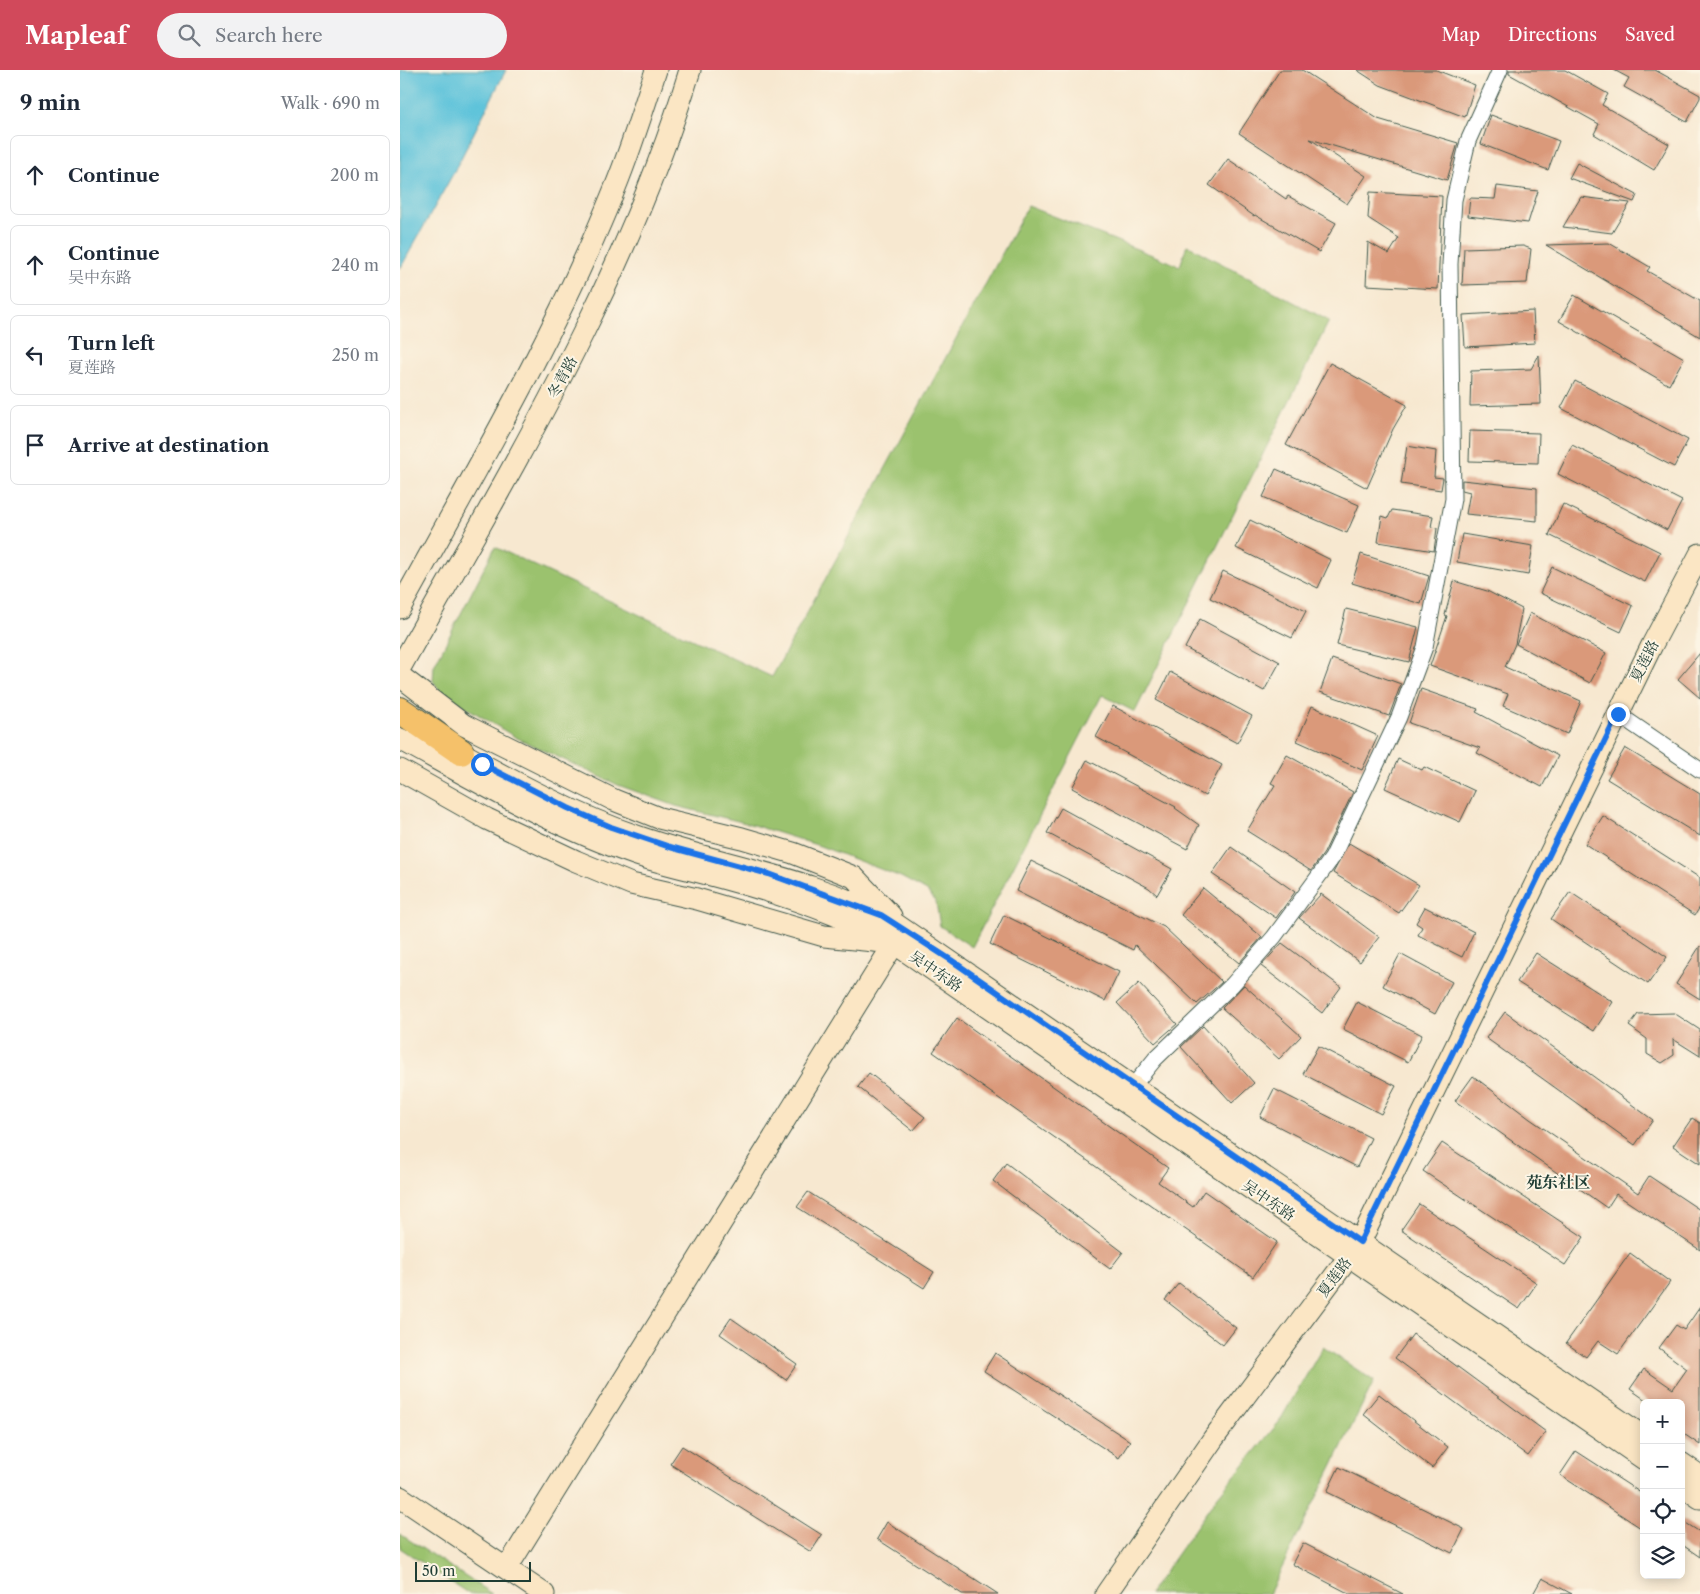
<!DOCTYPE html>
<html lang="en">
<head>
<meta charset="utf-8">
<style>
	body { margin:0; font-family:"Libre Caslon Text","Noto Serif SC",serif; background:#f2f2f3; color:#1f2937 }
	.controls { position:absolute; right:15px; bottom:15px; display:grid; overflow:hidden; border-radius:8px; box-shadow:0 2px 12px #0003 }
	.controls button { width:45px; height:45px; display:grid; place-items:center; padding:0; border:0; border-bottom:1px solid #e0e1e3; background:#fff; color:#1f2937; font:25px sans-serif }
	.scale { position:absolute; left:15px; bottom:12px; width:116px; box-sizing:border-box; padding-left:5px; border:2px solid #1f3d34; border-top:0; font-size:14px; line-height:18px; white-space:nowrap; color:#1f3d34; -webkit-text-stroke:4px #fcf5e5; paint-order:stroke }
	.stop { position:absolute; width:15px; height:15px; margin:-11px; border:4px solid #1a73e8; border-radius:50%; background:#fff }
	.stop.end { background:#1a73e8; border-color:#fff; box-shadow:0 1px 5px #0008 }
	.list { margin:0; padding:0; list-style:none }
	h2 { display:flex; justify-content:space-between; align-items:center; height:65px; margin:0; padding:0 20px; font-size:21px }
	h2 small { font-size:16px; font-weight:400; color:#747a83 }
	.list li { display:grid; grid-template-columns:32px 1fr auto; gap:15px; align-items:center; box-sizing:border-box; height:80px; margin:0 10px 10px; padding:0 10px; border:1px solid #e0e1e3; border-radius:8px }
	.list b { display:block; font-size:19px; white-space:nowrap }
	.list p { margin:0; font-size:16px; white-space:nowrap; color:#747a83 }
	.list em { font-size:16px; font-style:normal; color:#747a83 }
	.icon { flex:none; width:28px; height:28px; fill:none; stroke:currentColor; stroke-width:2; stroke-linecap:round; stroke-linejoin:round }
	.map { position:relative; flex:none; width:1300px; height:1524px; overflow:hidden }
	header { display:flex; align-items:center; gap:30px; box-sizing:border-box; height:70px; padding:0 25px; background:#d1495b; color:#fff }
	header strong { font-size:24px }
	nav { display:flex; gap:28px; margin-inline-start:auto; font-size:18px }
	.search { width:350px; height:45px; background:#f2f2f3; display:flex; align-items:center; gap:12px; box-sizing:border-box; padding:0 18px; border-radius:28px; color:#747a83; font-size:19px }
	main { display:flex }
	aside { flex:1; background:#fff }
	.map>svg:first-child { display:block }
	.green { fill:#9bc26e; stroke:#5d8051 }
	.water { fill:#5cc2da; stroke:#3e8087 }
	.building { fill:#da997a }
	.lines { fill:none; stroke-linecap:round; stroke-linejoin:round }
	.street-casing { stroke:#3f574b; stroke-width:17 }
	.secondary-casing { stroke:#3f574b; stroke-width:23 }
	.highway-casing { stroke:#3f574b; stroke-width:28 }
	.street { stroke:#fff; stroke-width:15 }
	.secondary { stroke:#fbe6c4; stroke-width:21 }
	.highway { stroke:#f5c16b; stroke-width:26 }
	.route { stroke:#1a73e8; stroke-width:6 }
	.labels { text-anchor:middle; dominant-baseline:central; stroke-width:4; stroke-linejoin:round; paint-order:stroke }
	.street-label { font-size:15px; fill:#1f3d34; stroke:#fcf5e5 }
	.neighbourhood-label { font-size:16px; font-weight:bold; fill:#1f3d34; stroke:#fcf5e5 }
</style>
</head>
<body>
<header>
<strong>Mapleaf</strong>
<div class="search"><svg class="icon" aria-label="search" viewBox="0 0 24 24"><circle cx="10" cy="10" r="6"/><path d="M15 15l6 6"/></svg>Search here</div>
<nav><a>Map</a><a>Directions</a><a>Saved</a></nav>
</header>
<main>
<aside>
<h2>9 min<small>Walk · 690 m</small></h2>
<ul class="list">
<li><svg class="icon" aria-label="ahead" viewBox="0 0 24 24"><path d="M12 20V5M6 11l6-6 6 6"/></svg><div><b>Continue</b></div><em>200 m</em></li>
<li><svg class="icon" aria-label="ahead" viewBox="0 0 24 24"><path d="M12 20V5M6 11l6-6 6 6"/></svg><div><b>Continue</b><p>吴中东路</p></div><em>240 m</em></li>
<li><svg class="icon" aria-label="left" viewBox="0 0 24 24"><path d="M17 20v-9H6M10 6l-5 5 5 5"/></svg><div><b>Turn left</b><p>夏莲路</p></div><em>250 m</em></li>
<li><svg class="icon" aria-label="arrive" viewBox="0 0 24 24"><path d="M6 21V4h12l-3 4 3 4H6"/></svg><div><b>Arrive at destination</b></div></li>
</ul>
</aside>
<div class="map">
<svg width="1300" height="1524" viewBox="0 0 1300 1524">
	<rect width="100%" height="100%" fill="#fcf5e5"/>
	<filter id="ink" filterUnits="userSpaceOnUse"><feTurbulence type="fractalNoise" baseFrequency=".02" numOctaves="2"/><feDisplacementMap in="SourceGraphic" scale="10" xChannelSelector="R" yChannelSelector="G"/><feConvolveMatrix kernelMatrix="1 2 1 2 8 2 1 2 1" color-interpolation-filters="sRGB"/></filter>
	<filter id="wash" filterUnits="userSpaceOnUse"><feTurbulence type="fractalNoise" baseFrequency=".0096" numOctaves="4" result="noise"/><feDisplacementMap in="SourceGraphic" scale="20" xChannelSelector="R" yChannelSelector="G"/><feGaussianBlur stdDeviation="1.12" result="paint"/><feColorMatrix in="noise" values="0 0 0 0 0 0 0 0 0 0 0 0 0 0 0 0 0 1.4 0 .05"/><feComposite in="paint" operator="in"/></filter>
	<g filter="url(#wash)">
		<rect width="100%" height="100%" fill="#f7e8d0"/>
		<path class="green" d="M628 136 780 196 787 175 929 251 735 642 702 625 572 877 540 856 536 832 527 821 501 807 420 776 350 754 276 736 218 715 115 667 41 622 33 611 34 596 95 477 372 607Z
			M923 1277 974 1311 869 1524H749L817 1427 879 1352Z
			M0 1464 92 1524H69L0 1478Z"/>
		<path class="water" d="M0 0H106L53 104 0 199Z"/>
		<g id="blocks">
			<path class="building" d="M880 0H902L978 49 1058 73 1047 110 910 69 966 106 947 134 839 63Z
				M957 0H1036L1075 15 1065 47 980 15Z
				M1109 0H1165L1208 24 1202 35 1269 74 1254 100 1194 64 1199 54 1109 4Z
				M1214 0H1255L1300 25V28L1287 52 1224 17 1229 8Z
				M1091 45 1159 71 1148 100 1081 74Z
				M828 89 886 129 888 126 936 153 919 182 855 145 854 146 809 115Z
				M1177 93 1237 125 1234 132 1169 108Z
				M1097 116 1138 121 1128 153 1068 146 1070 128 1095 129Z
				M970 122 1042 126 1038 219 966 215 968 172 989 184 999 168 968 148Z
				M1181 127 1230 133 1212 163 1163 157Z
				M1209 173 1250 197 1247 201 1300 231V267L1146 175Z
				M1123 176 1131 179 1127 213 1062 215 1064 178Z
				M1174 225 1284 288 1269 315 1159 251Z
				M1133 241 1135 273 1065 277 1063 245Z
				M1139 285 1141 334 1070 336 1071 301 1131 299Z
				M930 293 1007 335 993 359 967 418 886 375Z
				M1175 311 1288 370 1274 397 1161 338Z
				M1070 361 1139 363 1138 393 1069 391Z
				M1172 375 1282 431 1267 460 1158 404Z
				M1007 376 1036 381 1034 407 1043 408 1041 420 1001 414Z
				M876 399 959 435 947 463 863 427Z
				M1062 410 1137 418V451L1066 444 1070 422 1062 420Z
				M1163 434 1260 482 1245 512 1149 465Z
				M992 440 1033 446 1031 457 1037 458 1034 481 978 472 982 446 988 448Z
				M850 450 931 490 918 518 836 478Z
				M1062 464 1133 476 1128 505 1057 492Z
				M961 484 1029 506 1021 534 952 513Z
				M1152 497 1233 536 1221 562 1140 523Z
				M823 501 906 541 892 568 810 528Z
				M1054 511 1087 521 1122 539 1115 574 1105 597 1181 631 1167 664 1103 636 1108 624 1030 596 1047 546 1045 545Z
				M946 539 1018 557 1009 592 937 575Z
				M1130 543 1206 583 1190 613 1116 574Z
				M800 549 880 592 864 621 785 578Z
				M1300 583V628L1278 609Z
				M932 589 1001 614 989 646 920 622Z
				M770 602 852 646 837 673 756 630Z
				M1021 619 1078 639 1076 642 1158 686 1142 717 1077 683 1080 678 1009 653Z
				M713 636 822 695 805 726 696 667Z
				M912 636 978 666 962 700 897 671Z
				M1225 678 1300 724V766L1207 709Z
				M887 685 953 722 924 783 911 801 847 761 875 715 871 713Z
				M998 689 1022 700 1024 697 1075 721 1060 752 985 718Z
				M687 690 776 737 775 738 799 755 787 779 672 718Z
				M661 738 772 799 757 825 749 818 647 763Z
				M1203 746 1300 808V837L1295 845 1185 774Z
				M949 773 1019 815 999 843 933 803Z
				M831 777 895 822 876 848 812 804Z
				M631 791 764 857 822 912 797 934 735 875 733 880 616 821Z
				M803 818 862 867 839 893 781 845Z
				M1170 822 1267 887 1248 914 1151 849Z
				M921 824 979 867 960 892 899 848Z
				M1025 837 1074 862 1062 887 1018 865 1022 857 1016 853Z
				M604 845 719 902 705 931 590 874Z
				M882 873 941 917 922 943 861 896Z
				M1300 876V929L1276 914Z
				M1136 883 1213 932 1194 961 1117 912Z
				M1000 884 1052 912 1035 944 983 916Z
				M739 913 777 954 755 973 717 933Z
				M844 915 901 966 879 989 822 938Z
				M957 932 1022 965 1008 992 943 959Z
				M1105 942 1253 1050 1235 1075 1086 968Z
				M1274 943 1300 960V986L1273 969 1274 985 1262 993 1247 984V969L1229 956 1238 944Z
				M557 948 768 1098 758 1112 793 1137 804 1121 877 1172 853 1207 533 982Z
				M803 956 854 1013 832 1033 781 977Z
				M918 976 996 1016 981 1044 903 1004Z
				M469 1003 525 1047 513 1061 458 1017Z
				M1073 1006 1130 1049 1238 1123 1249 1106 1300 1140V1180L1216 1124 1207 1138 1055 1031Z
				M874 1019 971 1068 957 1097 860 1047Z
				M1292 1048 1300 1053V1094L1273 1076Z
				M1042 1073 1184 1167 1165 1195 1023 1101Z
				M606 1093 723 1182 710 1199 593 1111Z
				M408 1122 534 1202 524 1218 397 1137Z
				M1019 1134 1137 1213 1119 1239 1001 1160Z
				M1230 1183 1270 1212 1218 1284 1198 1271 1186 1287 1166 1273Z
				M779 1213 836 1258 823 1275 765 1230Z
				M1300 1237V1375L1281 1362V1333H1250L1230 1319 1244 1299 1273 1319 1287 1299 1259 1278 1276 1255 1284 1260Z
				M331 1248 397 1294 386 1310 320 1264Z
				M1013 1264 1146 1362 1128 1386 995 1288Z
				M595 1283 730 1371 719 1388 584 1301Z
				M979 1324 1048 1377 1032 1398 963 1344Z
				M282 1376 422 1465 411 1482 270 1394Z
				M1176 1381 1244 1425V1460L1160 1405Z
				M939 1397 1064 1459 1052 1483 927 1422Z
				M1281 1450 1300 1462V1487L1281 1474Z
				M487 1452 598 1524H562L477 1469Z
				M903 1473 1003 1524H950L892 1494Z
				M1142 1508 1172 1524H1133Z"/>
		</g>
	</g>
	<g filter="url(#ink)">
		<use href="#blocks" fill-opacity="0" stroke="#3f574b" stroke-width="1"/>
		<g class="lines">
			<g class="street-casing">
				<path id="street" d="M1218 644 1300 700
					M733 1016 755 989 832 915 874 867 932 788 999 647 1025 577 1053 429 1050 194 1054 130 1068 71 1100 0"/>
			</g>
			<g class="secondary-casing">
				<path id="secondary" d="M0 538C76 400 156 264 215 118 231 79 243 40 256 0
					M0 598C108 404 225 214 290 0
					M0 606 64 655 214 730 259 748 342 768 393 783 454 807 491 846
					M0 669C77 711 154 757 237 785 267 795 298 801 329 810 385 825 443 845 494 873L1244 1389
					M47 675C110 710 174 745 242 768 324 796 414 808 491 851L1244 1367
					M0 700 87 749 176 791 231 814 297 829 424 866 484 872
					M1281 1393 1300 1406
					M1281 1415 1300 1428
					M0 1427 144 1524
					M107 1498 502 861
					M706 1524 813 1369 960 1172 1252 575 1300 484"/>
			</g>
			<g class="highway-casing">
				<path id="highway" d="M0 640 61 682"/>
			</g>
			<use href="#street" class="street"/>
			<use href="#secondary" class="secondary"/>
			<use href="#highway" class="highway"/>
		</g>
	</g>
	<g class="lines" filter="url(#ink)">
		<path class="route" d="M82 694 168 738 211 757 270 777 369 804 481 845 551 890 960 1172 1218 644"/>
	</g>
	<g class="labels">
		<g class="street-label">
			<text transform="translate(162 307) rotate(-62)">冬青路</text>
			<text transform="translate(1244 591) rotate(-63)">夏莲路</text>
			<text transform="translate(536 901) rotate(34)">吴中东路</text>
			<text transform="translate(869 1130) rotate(34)">吴中东路</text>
			<text transform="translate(934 1207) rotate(-53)">夏莲路</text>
		</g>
		<g class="neighbourhood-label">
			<text x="1158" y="1112">苑东社区</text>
		</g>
	</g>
</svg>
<div class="controls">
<button>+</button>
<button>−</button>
<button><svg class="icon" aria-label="locate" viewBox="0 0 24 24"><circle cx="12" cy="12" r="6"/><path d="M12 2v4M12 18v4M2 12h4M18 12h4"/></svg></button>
<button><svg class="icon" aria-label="layers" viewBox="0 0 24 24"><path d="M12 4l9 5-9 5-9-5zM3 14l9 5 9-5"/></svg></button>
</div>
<div class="scale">50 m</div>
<div class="stop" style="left:82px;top:694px"></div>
<div class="stop end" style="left:1218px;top:644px"></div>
</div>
</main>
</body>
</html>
